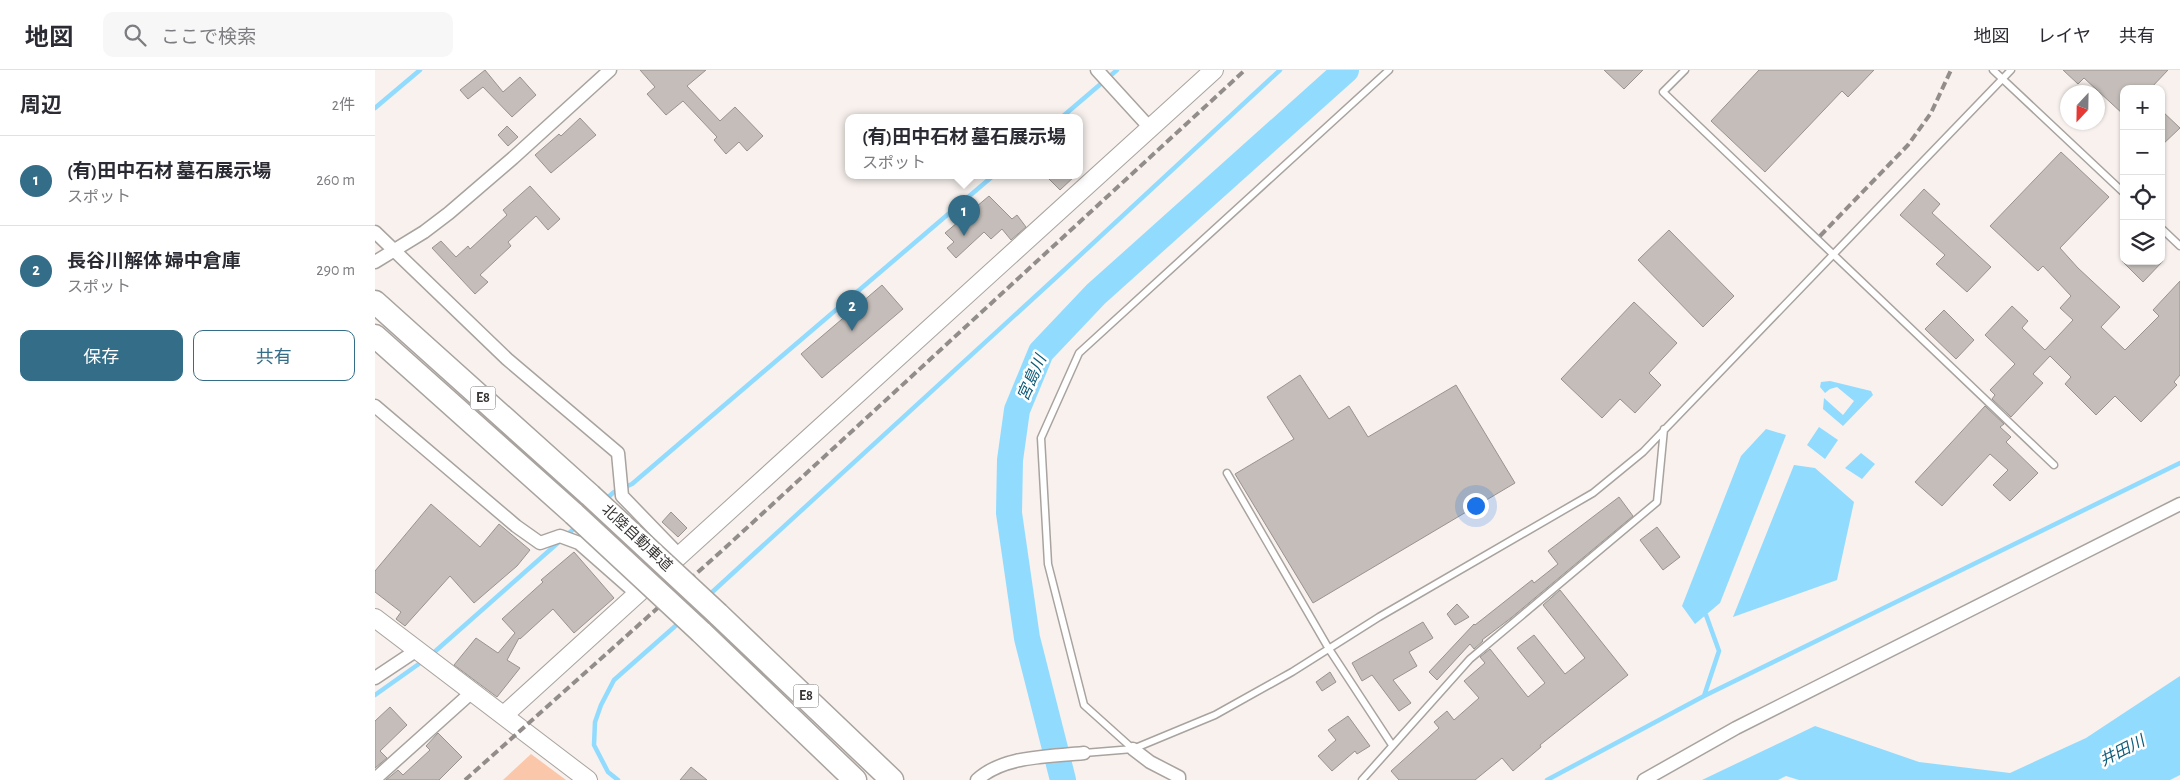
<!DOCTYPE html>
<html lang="ja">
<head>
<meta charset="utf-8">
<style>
	body { margin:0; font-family:"Alegreya Sans","Noto Sans JP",sans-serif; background:#f7f7f7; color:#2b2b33 }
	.controls { position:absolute; right:15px; top:15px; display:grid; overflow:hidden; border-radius:10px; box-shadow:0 1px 4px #0004 }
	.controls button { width:45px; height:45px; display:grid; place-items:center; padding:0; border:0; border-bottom:1px solid #e1e1e2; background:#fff; color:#2b2b33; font:25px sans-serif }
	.compass { position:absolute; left:1685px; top:15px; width:45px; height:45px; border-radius:50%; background:#fff; box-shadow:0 1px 4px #0004; rotate:202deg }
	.you { position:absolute; left:1100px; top:435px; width:18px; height:18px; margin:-12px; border:4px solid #fff; border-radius:50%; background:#1a73e8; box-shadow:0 0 0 8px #1a73e833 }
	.badge { display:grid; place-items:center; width:32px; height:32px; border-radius:50%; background:#346d87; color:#fff; font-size:16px; font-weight:700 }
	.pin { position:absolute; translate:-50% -41px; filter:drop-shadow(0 1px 2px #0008) }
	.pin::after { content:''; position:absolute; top:26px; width:18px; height:15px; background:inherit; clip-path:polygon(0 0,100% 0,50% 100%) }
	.popup { position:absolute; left:470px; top:44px; width:238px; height:65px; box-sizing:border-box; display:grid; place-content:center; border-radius:10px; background:#fff; filter:drop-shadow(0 1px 4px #0005); font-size:16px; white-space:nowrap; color:#7c7c81 }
	.popup b { font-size:19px; color:#2b2b33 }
	.popup::after { content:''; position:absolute; left:50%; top:100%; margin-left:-10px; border:10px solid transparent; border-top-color:#fff }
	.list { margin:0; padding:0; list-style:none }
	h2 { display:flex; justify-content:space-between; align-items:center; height:65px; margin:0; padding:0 20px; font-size:21px }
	h2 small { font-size:16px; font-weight:400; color:#7c7c81 }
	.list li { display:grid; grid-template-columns:32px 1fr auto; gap:15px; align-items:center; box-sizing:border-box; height:90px; padding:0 20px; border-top:1px solid #e1e1e2 }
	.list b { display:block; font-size:19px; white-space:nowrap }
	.list p { margin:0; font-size:16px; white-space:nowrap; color:#7c7c81 }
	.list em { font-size:16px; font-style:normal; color:#7c7c81 }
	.actions { display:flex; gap:10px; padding:15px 20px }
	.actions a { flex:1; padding:11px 0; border:1px solid #346d87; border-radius:10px; text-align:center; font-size:18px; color:#346d87 }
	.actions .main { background:#346d87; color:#fff }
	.icon { flex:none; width:28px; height:28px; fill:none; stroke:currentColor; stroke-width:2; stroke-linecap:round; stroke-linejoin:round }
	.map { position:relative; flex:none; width:1805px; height:710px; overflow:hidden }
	header { display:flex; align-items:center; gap:30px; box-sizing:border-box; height:70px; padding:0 25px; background:#fff; border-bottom:1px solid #e1e1e2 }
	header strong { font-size:24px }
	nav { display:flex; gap:28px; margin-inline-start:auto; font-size:18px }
	.search { width:350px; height:45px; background:#f7f7f7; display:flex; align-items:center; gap:12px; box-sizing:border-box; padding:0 18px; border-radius:10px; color:#7c7c81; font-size:19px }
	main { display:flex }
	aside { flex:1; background:#fff }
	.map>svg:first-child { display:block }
	.green { fill:#fbc7ab }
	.water { fill:#91dbff }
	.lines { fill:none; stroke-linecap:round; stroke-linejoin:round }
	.stream { stroke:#91dbff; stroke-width:4.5 }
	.river { stroke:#91dbff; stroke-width:26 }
	.building { fill:#c4bdb9; stroke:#99938f }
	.lane-casing { stroke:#a9a39f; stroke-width:9 }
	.street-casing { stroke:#a9a39f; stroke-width:15 }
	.secondary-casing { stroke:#a9a39f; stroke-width:20 }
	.highway-casing { stroke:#a9a39f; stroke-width:25 }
	.lane { stroke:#fff; stroke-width:6 }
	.street { stroke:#fff; stroke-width:12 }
	.secondary { stroke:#fff; stroke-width:18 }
	.highway { stroke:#fff; stroke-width:22 }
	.rail { stroke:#928d8b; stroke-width:4; stroke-dasharray:8 4; stroke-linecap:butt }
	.highway-bridge-casing { stroke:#a9a39f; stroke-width:25; stroke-linecap:butt }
	.highway-bridge { stroke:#fff; stroke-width:22 }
	.labels { text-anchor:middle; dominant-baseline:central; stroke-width:5; stroke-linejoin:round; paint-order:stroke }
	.shield { fill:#fff; stroke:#737170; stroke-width:1 }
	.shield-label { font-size:14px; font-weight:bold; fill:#373433 }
	.street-label { font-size:15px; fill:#373433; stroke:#fff }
	.water-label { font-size:16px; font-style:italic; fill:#0b5b79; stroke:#fff }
</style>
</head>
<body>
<header>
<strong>地図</strong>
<div class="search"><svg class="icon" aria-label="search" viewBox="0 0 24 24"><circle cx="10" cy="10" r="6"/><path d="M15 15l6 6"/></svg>ここで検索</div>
<nav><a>地図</a><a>レイヤ</a><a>共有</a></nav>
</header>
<main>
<aside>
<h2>周辺<small>2件</small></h2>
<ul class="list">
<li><span class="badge">1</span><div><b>(有)田中石材 墓石展示場</b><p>スポット</p></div><em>260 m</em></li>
<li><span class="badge">2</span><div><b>長谷川解体 婦中倉庫</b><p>スポット</p></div><em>290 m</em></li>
</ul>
<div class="actions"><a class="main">保存</a><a>共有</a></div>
</aside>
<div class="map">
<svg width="1805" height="710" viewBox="0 0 1805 710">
	<rect width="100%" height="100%" fill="#f8f1ee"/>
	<path class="green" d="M156 684 191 710H128Z"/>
	<path class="water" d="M1455 311 1496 321 1498 325 1468 356 1448 339 1449 328 1468 345 1479 331 1462 317 1455 319 1450 323 1445 317 1446 312Z
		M1444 357 1463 370 1450 389 1432 375Z
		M1391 359 1411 365 1345 533 1320 554 1307 536 1366 386Z
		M1486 383 1500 394 1487 409 1470 398Z
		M1419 395 1440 398 1479 432 1462 510 1358 547Z
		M1805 606V705L1795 710H1424L1411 706 1403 710H1327L1440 656 1544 692 1635 703 1711 668Z"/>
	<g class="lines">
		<path class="stream" d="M0 38 45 0
			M687 47 742 0
			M230 430 239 422 257 414 619 105
			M334 525 687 202 905 0
			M56 585 202 456
			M0 625 48 591
			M1329 626 1344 581 1331 545
			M243 710 233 702 219 675 220 652 226 635 239 610 306 551
			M1172 710 1329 626 1805 393"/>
		<path class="river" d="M688 710 652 568 634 443 635 390 642 340 666 282 721 224 971 0"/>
	</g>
	<path class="building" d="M110 0 128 22 145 7 161 25 137 47 108 17 93 29 85 20Z
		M265 0H331L312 16 345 51 360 37 388 66 372 81 364 72 351 84 339 70 342 67 308 31 291 45 272 24 280 17Z
		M1229 0H1268L1249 19Z
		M1384 0H1499L1473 27 1467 21 1390 102 1336 51Z
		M1688 0H1793L1775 19H1749V45L1709 8 1703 14Z
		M1786 40 1805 58 1786 76Z
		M205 48 221 65 176 103 160 85 184 64 186 66Z
		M132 56 143 67 133 76 123 65Z
		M1686 82 1734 127 1685 178 1703 198 1745 237 1726 257 1750 280 1784 246 1778 240 1805 211V305L1799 312 1802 315 1766 352 1740 326 1721 345 1690 314 1696 307 1675 286 1658 304 1668 313 1636 347 1617 329 1620 325 1615 320 1640 294 1610 265 1637 236 1653 251 1647 258 1670 280 1698 250 1685 238 1696 226 1668 196 1663 201 1615 156Z
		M670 105H701L685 120Z
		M155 116 185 149 173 160 161 146 133 172 136 176 105 205 113 212 100 224 57 178 66 171 81 187 93 176 95 179 132 145 128 140Z
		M1549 119 1565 134 1557 143 1616 197 1592 222 1561 194 1570 185 1525 145Z
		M614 126 637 149 642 145 651 157 636 170 627 159 616 169 609 162 581 188 572 178 579 172 570 163Z
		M1294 160 1359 226 1328 257 1263 190Z
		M1747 191H1788L1768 212Z
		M507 215 528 239 447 308 426 284Z
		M1259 232 1302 273 1274 303 1286 315 1260 343 1245 329 1227 348 1186 309Z
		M1569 240 1599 270 1581 289 1550 259Z
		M925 305 954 349 974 336 993 367 1081 315 1140 413 938 533 860 404 919 369 892 327Z
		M1610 336 1629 354 1625 357 1636 367 1631 372 1663 403 1635 431 1618 415 1633 400 1615 384 1567 436 1540 412Z
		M1244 427 1258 446 1136 548 1107 570 1108 571 1099 579 1095 574 1062 610 1054 602 1099 554 1100 555 1157 510 1159 513 1183 494 1173 481Z
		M56 434 105 477 124 454 155 480 142 496 99 533 75 506 30 556 21 549 26 542 0 522V501Z
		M296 442 312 458 303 467 287 452Z
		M1282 457 1305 487 1288 500 1265 470Z
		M199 482 239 528 199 563 178 539 145 569 144 568 132 590 145 598 122 627 79 595 101 568 123 583 140 563 127 549 168 512 166 510Z
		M1185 520 1253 605 1165 675 1166 677 1138 701 1127 688 1100 710H1024L1016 701 1064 658 1059 652 1072 641 1079 650 1104 628 1089 611 1110 593 1105 587 1115 579 1153 627 1170 613 1142 578 1159 565 1190 604 1210 588 1168 535Z
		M1082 534 1094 547 1080 555 1072 544Z
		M1048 552 1058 568 1034 582 1042 596 1018 610 1036 633 1024 641 997 605 987 611 977 593Z
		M955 602 961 612 947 621 941 612Z
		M15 637 32 655 5 681 12 688 0 698V651Z
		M973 646 995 676 982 684 980 681 957 701 943 686 961 670 953 660Z
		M63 663 87 687 64 710H11L23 700 28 705 55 680 51 676Z
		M316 697 332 710H305Z"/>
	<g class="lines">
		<g class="lane-casing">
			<path id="lane" d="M1310 0 1288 22 1679 395
				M1618 0 1749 123
				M1786 158 1805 176
				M852 403 954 579 1017 675
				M758 679 709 635 673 494 666 368 704 283 1014 0
				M709 683 758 679 840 645 917 602 1004 547 1218 423 1268 382 1636 0
				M987 710 1095 589 1282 432 1289 359"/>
		</g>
		<g class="street-casing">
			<path id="street" d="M722 0 775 58
				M0 162 132 289 243 383 247 426 304 485
				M0 192 49 162 74 143 138 88 235 0
				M0 336 141 456 165 473 185 466 204 473 262 524
				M0 608 42 580
				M758 679 775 692 804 707V710
				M0 709 97 622
				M602 710C629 685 674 687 709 683
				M1269 710 1361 658 1805 434"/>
		</g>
		<g class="secondary-casing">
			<path id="secondary" d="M0 548 213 710
				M129 645 839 0"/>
		</g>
		<g class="highway-casing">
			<path id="highway" d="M0 232 215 425
				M0 266 199 444
				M343 544 517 710
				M326 562 480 710"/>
		</g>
		<use href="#lane" class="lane"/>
		<use href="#street" class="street"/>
		<use href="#secondary" class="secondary"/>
		<use href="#highway" class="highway"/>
		<path class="rail" d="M1445 166 1533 75 1556 43 1576 0
			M90 710 351 477 870 0"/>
		<g class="highway-bridge-casing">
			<path id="highway-bridge" d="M215 425 343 544
				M199 444 326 562"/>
		</g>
		<use href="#highway-bridge" class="highway-bridge"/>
	</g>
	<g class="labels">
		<g class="shield">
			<rect x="95.5" y="316.5" width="25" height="23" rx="4"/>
			<rect x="418.5" y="614.5" width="25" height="23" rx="4"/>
		</g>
		<g class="shield-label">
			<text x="108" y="328">E8</text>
			<text x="431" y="626">E8</text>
		</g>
		<g class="street-label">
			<text transform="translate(262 468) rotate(43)">北陸自動車道</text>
		</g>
		<g class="water-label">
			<text transform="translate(657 308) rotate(-66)">宮島川</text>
			<text transform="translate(1747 681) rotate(-27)">井田川</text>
		</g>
	</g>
</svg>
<div class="controls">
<button>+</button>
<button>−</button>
<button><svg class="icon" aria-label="locate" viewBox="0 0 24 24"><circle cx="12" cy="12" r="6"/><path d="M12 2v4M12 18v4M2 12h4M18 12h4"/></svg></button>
<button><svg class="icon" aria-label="layers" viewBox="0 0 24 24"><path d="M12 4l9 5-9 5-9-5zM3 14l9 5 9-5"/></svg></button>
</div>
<svg class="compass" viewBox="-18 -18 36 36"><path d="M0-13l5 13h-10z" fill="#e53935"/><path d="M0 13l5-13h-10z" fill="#7c7c81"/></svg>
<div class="you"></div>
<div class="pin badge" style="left:589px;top:166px">1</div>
<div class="popup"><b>(有)田中石材 墓石展示場</b>スポット</div>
<div class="pin badge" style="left:477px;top:261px">2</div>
</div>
</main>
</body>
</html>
